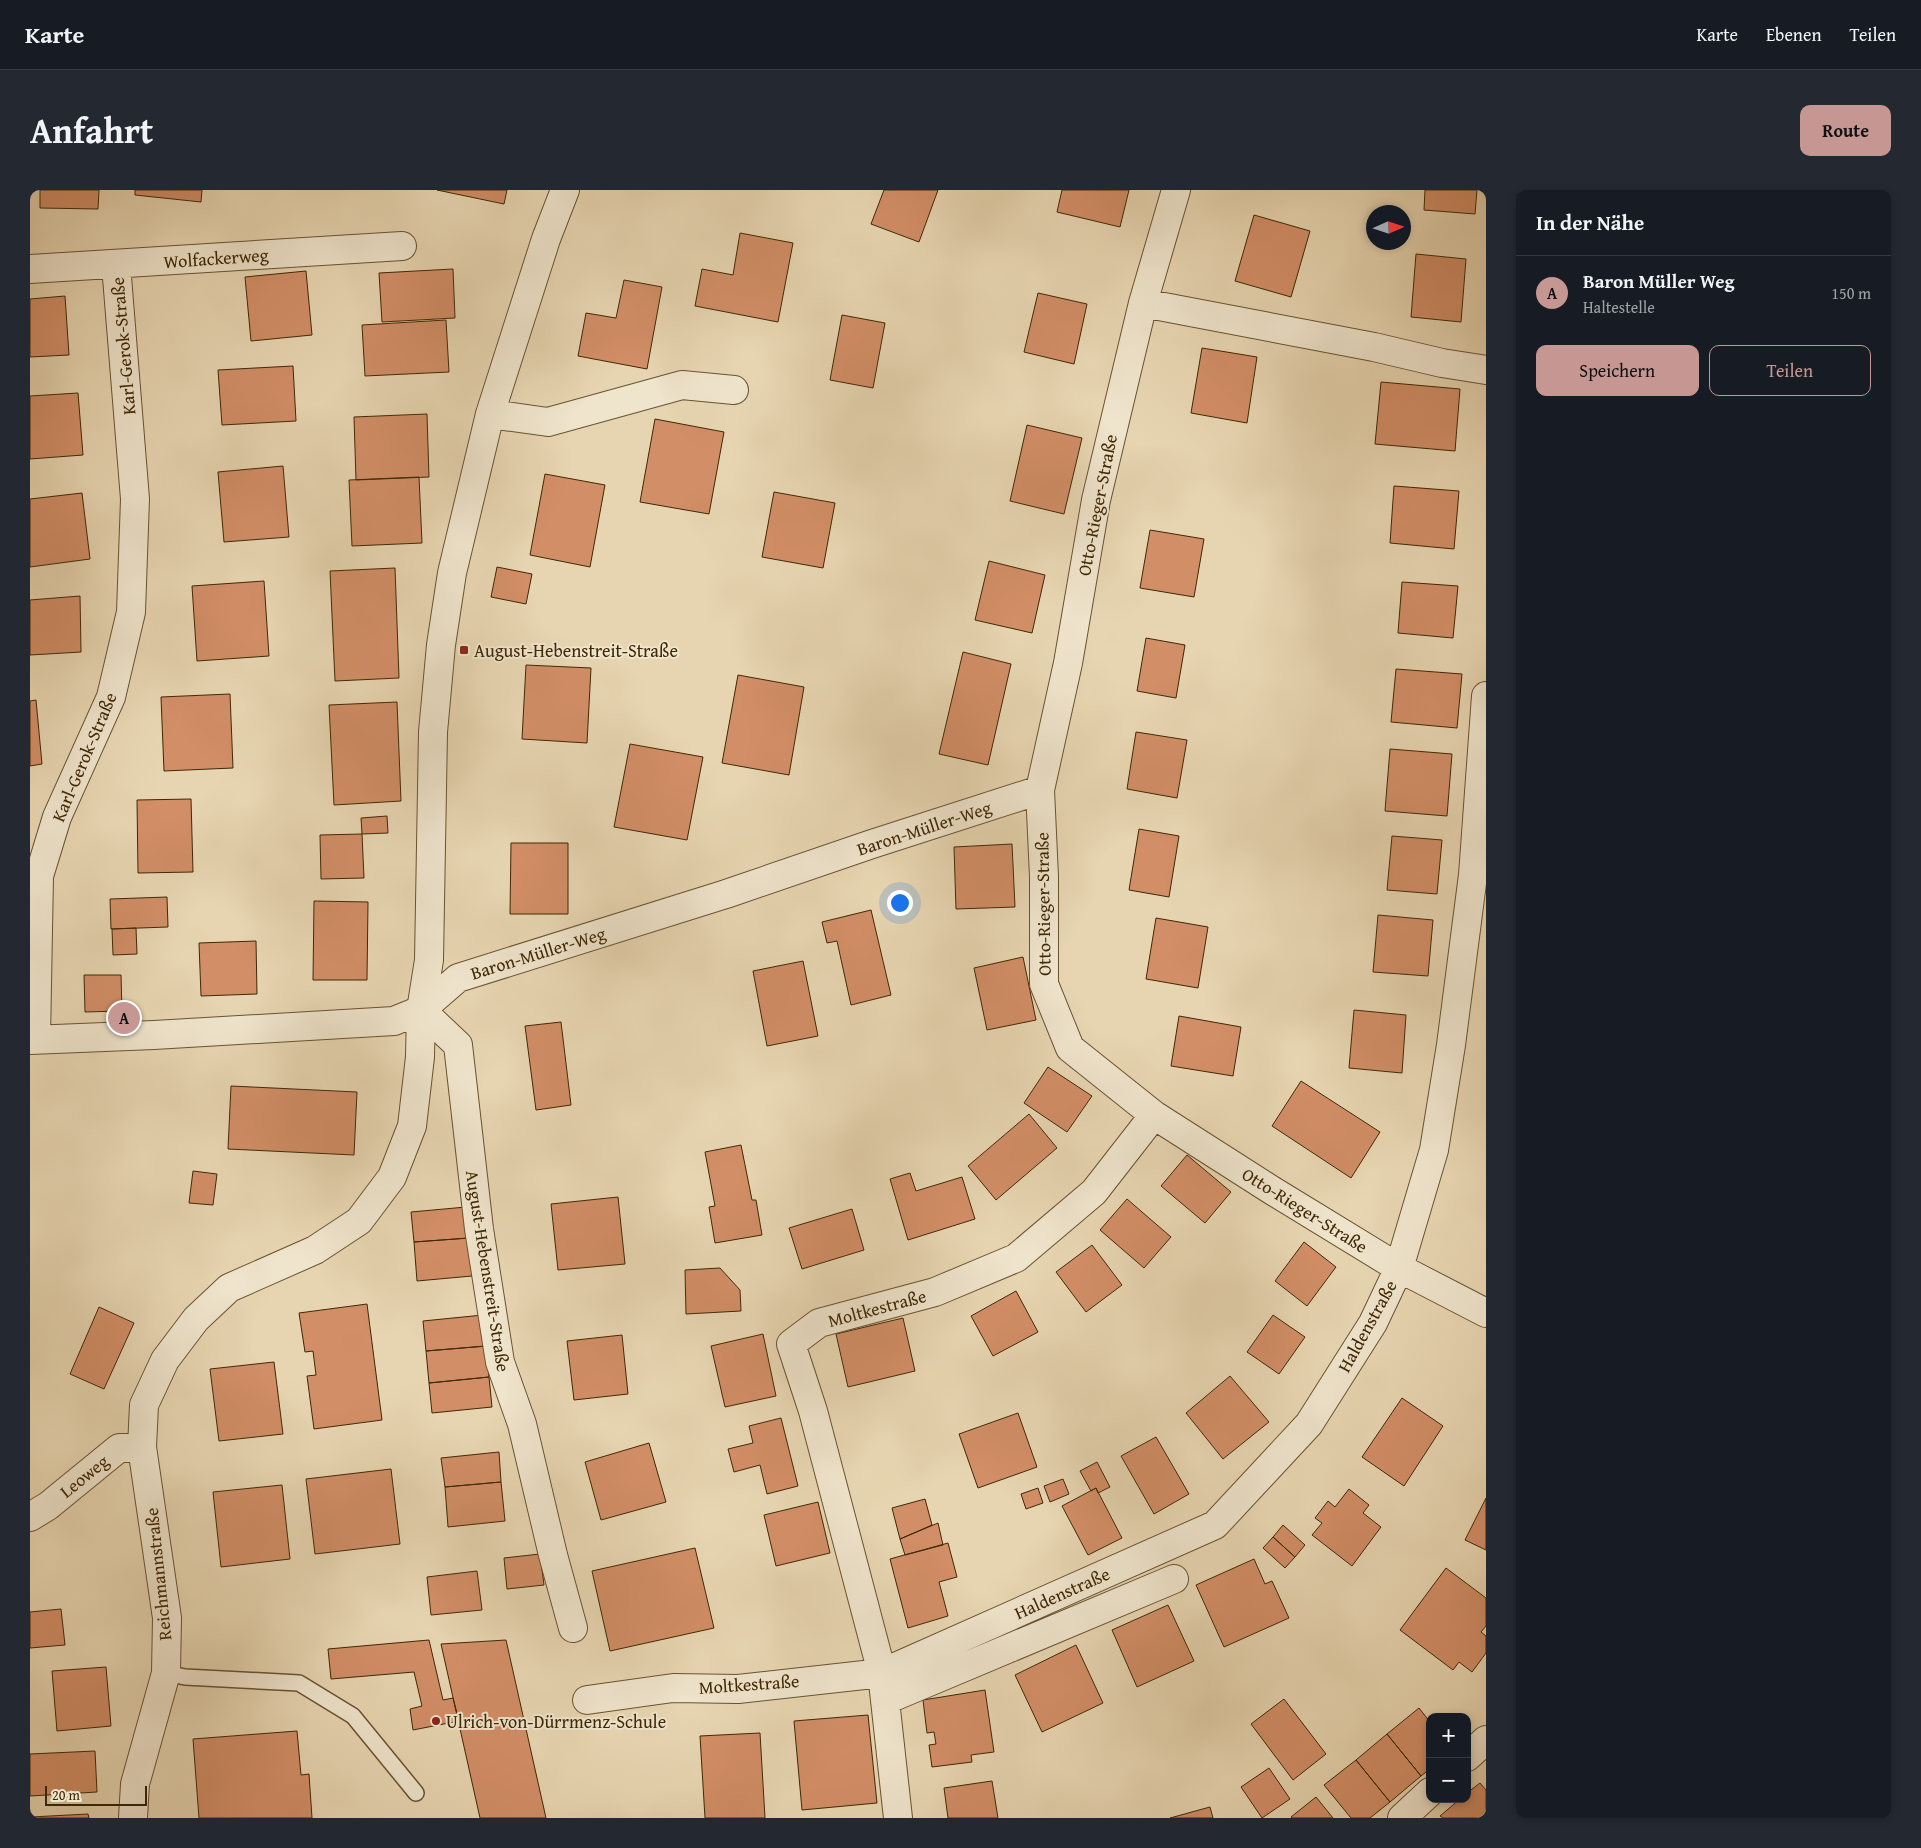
<!DOCTYPE html>
<html lang="de">
<head>
<meta charset="utf-8">
<style>
	body { margin:0; font-family:"Gentium Book Plus",serif; background:#242831; color:#f1f3f6 }
	.controls { position:absolute; right:15px; bottom:15px; display:grid; overflow:hidden; border-radius:10px; box-shadow:0 2px 8px #0003 }
	.controls button { width:45px; height:45px; display:grid; place-items:center; padding:0; border:0; border-bottom:1px solid #363941; background:#171b24; color:#f1f3f6; font:25px sans-serif }
	.compass { position:absolute; left:1336px; top:15px; width:45px; height:45px; border-radius:50%; background:#171b24; box-shadow:0 2px 8px #0003; rotate:87deg }
	.scale { position:absolute; left:15px; bottom:12px; width:102px; box-sizing:border-box; padding-left:5px; border:2px solid #3f2805; border-top:0; font-size:14px; line-height:18px; white-space:nowrap; color:#3f2805; -webkit-text-stroke:4px #efe4cc; paint-order:stroke }
	.you { position:absolute; left:869px; top:712px; width:18px; height:18px; margin:-12px; border:4px solid #fff; border-radius:50%; background:#1a73e8; box-shadow:0 0 0 8px #1a73e833 }
	.badge { display:grid; place-items:center; width:32px; height:32px; border-radius:50%; background:#c59692; color:#111; font-size:16px; font-weight:700 }
	.pin { position:absolute; translate:-50% -50%; border:2px solid #fff; box-shadow:0 1px 5px #0006 }
	.list { margin:0; padding:0; list-style:none }
	h2 { display:flex; justify-content:space-between; align-items:center; height:65px; margin:0; padding:0 20px; font-size:21px }
	h2 small { font-size:16px; font-weight:400; color:#9ea1a6 }
	.list li { display:grid; grid-template-columns:32px 1fr auto; gap:15px; align-items:center; box-sizing:border-box; height:75px; padding:0 20px; border-top:1px solid #363941 }
	.list b { display:block; font-size:19px; white-space:nowrap }
	.list p { margin:0; font-size:16px; white-space:nowrap; color:#9ea1a6 }
	.list em { font-size:16px; font-style:normal; color:#9ea1a6 }
	.actions { display:flex; gap:10px; padding:15px 20px }
	.actions a { flex:1; padding:11px 0; border:1px solid #c59692; border-radius:10px; text-align:center; font-size:18px; color:#c59692 }
	.actions .main { background:#c59692; color:#111 }
	.map { position:relative; flex:none; width:1456px; height:1628px; overflow:hidden; border-radius:10px }
	header { display:flex; align-items:center; gap:30px; box-sizing:border-box; height:70px; padding:0 25px; background:#171b24; border-bottom:1px solid #363941 }
	header strong { font-size:24px }
	nav { display:flex; gap:28px; margin-inline-start:auto; font-size:18px }
	.intro { display:flex; align-items:center; justify-content:space-between; box-sizing:border-box; height:120px; padding:0 30px }
	h1 { margin:0; font-size:35px }
	.button { padding:12px 22px; border-radius:10px; background:#c59692; color:#111; font-size:18px; font-weight:700 }
	main { display:flex; gap:30px; padding:0 30px }
	aside { flex:1; background:#171b24; border-radius:10px; box-shadow:0 2px 8px #0003 }
	.map>svg:first-child { display:block }
	.building { fill:#d28e67; stroke:#3f2805 }
	.lines { fill:none; stroke-linecap:round; stroke-linejoin:round }
	.lane-casing { stroke:#695330; stroke-width:18 }
	.street-casing { stroke:#695330; stroke-width:30 }
	.lane { stroke:#efe4cc; stroke-width:15 }
	.street { stroke:#efe4cc; stroke-width:28 }
	.poi-dot { fill:#8f2418; stroke:#efe4cc; stroke-width:2 }
	.labels { text-anchor:middle; dominant-baseline:central; stroke-width:4; stroke-linejoin:round; paint-order:stroke }
	.street-label { font-size:18px; fill:#3f2805; stroke:#efe4cc }
	.poi-label { font-size:18px; fill:#3f2805; stroke:#efe4cc; text-anchor:start }
</style>
</head>
<body>
<header>
<strong>Karte</strong>
<nav><a>Karte</a><a>Ebenen</a><a>Teilen</a></nav>
</header>
<div class="intro"><h1>Anfahrt</h1><a class="button">Route</a></div>
<main>
<div class="map">
<svg width="1456" height="1628" viewBox="0 0 1456 1628">
	<rect width="100%" height="100%" fill="#e7d5b1"/>
	<filter id="stains"><feTurbulence type="fractalNoise" baseFrequency=".004" numOctaves="4"/><feColorMatrix values="0 0 0 0 .2 0 0 0 0 .09 0 0 0 0 .02 0 0 0 .5 -.17"/></filter>
	<radialGradient id="worn" r=".72"><stop offset=".6" stop-color="#630" stop-opacity="0"/><stop offset="1" stop-color="#630" stop-opacity=".3"/></radialGradient>
	<path class="building" d="M10 0H69L68 19 10 18Z
		M105 0H172L171 12 105 5Z
		M407 0H477L474 14Z
		M854 0H908L889 52 841 34Z
		M1032 0H1099L1090 37 1027 22Z
		M1395 0H1447L1445 24 1394 20Z
		M1224 25 1280 41 1261 107 1205 91Z
		M710 43 763 53 748 132 665 116 672 79 703 85Z
		M1386 64 1436 69 1431 132 1381 127Z
		M423 79 425 128 352 132 349 83Z
		M276 81 282 145 221 151 215 87Z
		M594 90 632 97 617 179 548 166 556 123 586 128Z
		M1008 103 1057 114 1044 174 994 162Z
		M35 106 39 165 0 167V109Z
		M812 125 855 133 843 198 800 190Z
		M416 130 419 182 335 186 332 135Z
		M1172 158 1227 167 1217 233 1161 223Z
		M263 176 266 231 192 235 188 180Z
		M1351 192 1430 199 1425 261 1345 254Z
		M48 203 53 265 0 269V206Z
		M397 224 399 287 326 290 324 227Z
		M625 229 694 242 679 324 610 312Z
		M997 235 1052 248 1034 324 980 311Z
		M253 276 259 347 194 352 188 282Z
		M515 284 575 295 560 377 500 365Z
		M389 287 392 353 322 356 319 290Z
		M1364 296 1429 301 1424 359 1360 353Z
		M744 302 805 313 793 378 732 367Z
		M52 303 60 369 0 377V309Z
		M1120 340 1174 349 1164 407 1110 398Z
		M959 371 1015 385 1002 443 945 430Z
		M467 377 502 384 496 414 461 407Z
		M365 378 369 488 305 491 300 381Z
		M234 391 239 466 167 471 162 396Z
		M1372 392 1428 396 1423 448 1368 443Z
		M50 406 51 462 0 465V410Z
		M1116 448 1155 455 1146 508 1107 501Z
		M933 462 981 474 958 575 909 564Z
		M496 475 561 478 557 553 492 549Z
		M1366 479 1432 484 1427 538 1361 532Z
		M708 485 774 497 759 585 692 573Z
		M200 504 203 578 134 581 131 507Z
		M6 510 12 574 0 576V511Z
		M367 512 371 611 304 615 299 515Z
		M1106 542 1157 550 1147 608 1097 599Z
		M600 554 673 567 657 650 584 637Z
		M1360 559 1422 564 1417 626 1355 621Z
		M161 609 163 682 108 683 107 610Z
		M357 626 358 643 332 644 331 628Z
		M1109 639 1149 646 1139 707 1099 700Z
		M332 644 334 688 291 689 290 645Z
		M1362 646 1412 650 1407 704 1357 700Z
		M481 653H538V724H480Z
		M982 654 985 717 926 719 924 657Z
		M137 707 138 737 81 739 80 709Z
		M284 711 338 712 337 790H283Z
		M841 720 861 805 821 815 807 751 797 753 792 732Z
		M1348 725 1403 730 1398 786 1343 782Z
		M1126 728 1178 737 1168 798 1116 789Z
		M106 738 107 764 83 765 82 739Z
		M226 751 227 804 171 806 169 753Z
		M993 767 1006 830 957 840 944 778Z
		M773 771 788 846 737 856 723 781Z
		M54 785H91L92 821 55 822Z
		M1324 820 1376 825 1372 883 1319 878Z
		M1149 826 1211 837 1203 886 1141 876Z
		M531 832 541 915 506 920 495 836Z
		M1018 877 1062 906 1037 942 994 913Z
		M1271 891 1350 942 1321 988 1242 936Z
		M201 896 327 902 324 965 198 959Z
		M999 924 1027 958 966 1010 938 976Z
		M711 955 722 1010H726L732 1045 685 1053 679 1017 685 1016 675 962Z
		M1157 965 1201 1002 1175 1033 1131 996Z
		M163 981 187 984 183 1015 159 1013Z
		M880 983 886 1001 932 987 945 1029 878 1050 860 989Z
		M588 1007 595 1074 528 1080 521 1014Z
		M1097 1009 1141 1047 1114 1078 1070 1040Z
		M436 1017 439 1048 384 1052 381 1022Z
		M822 1019 834 1060 772 1079 759 1038Z
		M439 1048 442 1086 387 1091 384 1052Z
		M1274 1052 1306 1077 1277 1116 1245 1091Z
		M1062 1055 1092 1095 1056 1122 1026 1082Z
		M690 1078 710 1100 711 1121 656 1124 655 1080Z
		M986 1101 1008 1142 963 1166 941 1126Z
		M337 1114 352 1230 284 1239 277 1186 286 1185 283 1161 275 1162 269 1123Z
		M69 1117 104 1133 74 1199 40 1184Z
		M453 1125 456 1156 396 1161 393 1131Z
		M1243 1125 1275 1147 1249 1184 1217 1162Z
		M873 1128 885 1181 818 1197 806 1144Z
		M733 1144 746 1206 695 1217 681 1156Z
		M592 1145 598 1204 544 1210 537 1151Z
		M456 1156 459 1187 399 1193 396 1161Z
		M244 1172 253 1244 189 1251 180 1179Z
		M1200 1186 1239 1232 1193 1269 1156 1223Z
		M459 1187 462 1217 402 1223 399 1193Z
		M1372 1208 1413 1236 1374 1296 1332 1267Z
		M988 1223 1007 1277 948 1298 929 1244Z
		M751 1228 768 1296 737 1304 730 1275 704 1282 698 1259 723 1253 719 1236Z
		M1126 1247 1159 1304 1124 1324 1091 1266Z
		M619 1253 636 1312 571 1330 555 1272Z
		M469 1262 471 1292 415 1297 411 1268Z
		M1067 1272 1080 1297 1068 1303 1066 1298 1061 1301 1050 1281Z
		M361 1279 370 1354 285 1364 276 1289Z
		M1033 1289 1039 1304 1020 1312 1014 1296Z
		M471 1292 475 1331 418 1337 415 1297Z
		M252 1295 260 1369 191 1377 183 1302Z
		M1008 1298 1013 1313 996 1319 991 1304Z
		M1066 1298 1092 1348 1058 1365 1032 1316Z
		M1319 1299 1339 1315 1333 1323 1351 1337 1322 1376 1282 1345 1292 1333 1285 1328 1298 1311 1305 1317Z
		M1456 1308V1360L1435 1350Z
		M895 1309 902 1335 870 1349 862 1318Z
		M788 1312 800 1363 746 1376 734 1325Z
		M908 1333 913 1355 875 1365 870 1349Z
		M1253 1335 1275 1355 1265 1367 1243 1347Z
		M1243 1347 1265 1367 1255 1378 1233 1358Z
		M918 1353 927 1387 909 1392 918 1426 878 1438 860 1369Z
		M665 1358 684 1438 580 1461 562 1381Z
		M510 1364 514 1395 477 1399 474 1368Z
		M1224 1369 1235 1394 1242 1391 1259 1428 1194 1457 1166 1395Z
		M1416 1378 1456 1408V1436L1451 1442 1456 1446V1463L1442 1482 1429 1472 1423 1480 1370 1440Z
		M447 1381 452 1420 401 1425 397 1387Z
		M1138 1415 1164 1471 1107 1497 1082 1440Z
		M31 1419 35 1455 0 1458V1422Z
		M399 1450 413 1510 423 1508 429 1531 383 1540 380 1519 392 1516 384 1482 301 1489 298 1459Z
		M476 1450 516 1628H450L411 1454Z
		M1046 1455 1073 1513 1012 1542 985 1485Z
		M76 1477 81 1536 27 1541 22 1481Z
		M955 1500 964 1562 941 1565 942 1572 902 1577 899 1555 906 1554 904 1542 897 1543 893 1510Z
		M1254 1509 1296 1564 1263 1590 1221 1534Z
		M1389 1518 1400 1532V1579L1391 1586 1357 1544Z
		M838 1525 847 1613 772 1620 764 1531Z
		M267 1541 271 1585 279 1584 282 1628H169L163 1549Z
		M730 1543 735 1628H675L670 1546Z
		M1357 1544 1391 1586 1360 1612 1326 1570Z
		M65 1561 67 1602 0 1606V1564Z
		M1326 1570 1360 1612 1340 1628H1321L1294 1595Z
		M1239 1578 1260 1609 1232 1628 1211 1597Z
		M962 1591 968 1628H918L914 1598Z
		M1450 1593 1456 1600V1628H1413L1410 1626 1430 1609H1437V1603Z
		M1286 1607 1303 1628H1262L1261 1627Z
		M1180 1617 1183 1628H1140Z
		M58 1624 59 1628H1V1627Z"/>
	<g class="lines">
		<g class="lane-casing">
			<path id="lane" d="M136 1483 155 1487 269 1493 323 1526 386 1603"/>
		</g>
		<g class="street-casing">
			<path id="street" d="M1146 0 1113 113 1066 310 1038 473 1010 600 1014 687V794L1040 858 1124 925 1243 1001 1369 1078 1456 1123
				M0 79 372 56
				M1113 113 1344 157 1412 173 1456 180
				M460 224 518 232 652 195 704 200
				M391 820 428 855 449 1039 470 1172 492 1234 523 1365 543 1438
				M6 849 9 686 27 627 81 507 101 422 105 309 86 75
				M0 850 124 845 364 831 391 820 428 788 696 704 842 654 1010 600
				M0 1327 18 1316 89 1258 112 1257
				M557 1510 643 1498 708 1499 852 1483 1185 1335 1279 1234 1343 1133 1369 1078 1404 960 1421 855 1443 685 1456 506
				M856 1510 1144 1389
				M1437 1567 1456 1550
				M103 1628 105 1594 136 1483 137 1428 112 1257 114 1215 135 1170 166 1129 199 1098 285 1060 329 1031 362 987 382 936 390 867 391 820 399 770 403 542 411 455 422 383 460 224 516 49 535 0
				M868 1628 852 1483 783 1221 761 1154 789 1133 905 1102 986 1068 1064 1002 1124 925
				M1372 1628 1400 1602"/>
		</g>
		<use href="#lane" class="lane"/>
		<use href="#street" class="street"/>
	</g>
	<g class="poi-dot">
		<rect x="429" y="455" width="10" height="10" rx="2.5"/>
		<circle cx="406" cy="1531" r="5"/>
	</g>
	<g class="labels">
		<g class="street-label">
			<text transform="translate(186 68) rotate(-4)">Wolfackerweg</text>
			<text transform="translate(93 156) rotate(-95)">Karl-Gerok-Straße</text>
			<text transform="translate(1067 315) rotate(-79)">Otto-Rieger-Straße</text>
			<text transform="translate(54 567) rotate(-67)">Karl-Gerok-Straße</text>
			<text transform="translate(894 638) rotate(-18)">Baron-Müller-Weg</text>
			<text transform="translate(1013 714) rotate(-91)">Otto-Rieger-Straße</text>
			<text transform="translate(508 763) rotate(-17)">Baron-Müller-Weg</text>
			<text transform="translate(1275 1020) rotate(32)">Otto-Rieger-Straße</text>
			<text transform="translate(458 1081) rotate(81)">August-Hebenstreit-Straße</text>
			<text transform="translate(847 1118) rotate(-15)">Moltkestraße</text>
			<text transform="translate(1337 1136) rotate(-61)">Haldenstraße</text>
			<text transform="translate(54 1286) rotate(-39)">Leoweg</text>
			<text transform="translate(128 1384) rotate(-96)">Reichmannstraße</text>
			<text transform="translate(1032 1403) rotate(-24)">Haldenstraße</text>
			<text transform="translate(719 1494) rotate(-4)">Moltkestraße</text>
		</g>
		<g class="poi-label">
			<text x="444" y="460">August-Hebenstreit-Straße</text>
			<text x="416" y="1531">Ulrich-von-Dürrmenz-Schule</text>
		</g>
	</g>
	<rect width="100%" height="100%" filter="url(#stains)"/>
	<rect width="100%" height="100%" fill="url(#worn)"/>
</svg>
<div class="controls">
<button>+</button>
<button>−</button>
</div>
<svg class="compass" viewBox="-18 -18 36 36"><path d="M0-13l5 13h-10z" fill="#e53935"/><path d="M0 13l5-13h-10z" fill="#9ea1a6"/></svg>
<div class="scale">20 m</div>
<div class="you"></div>
<div class="pin badge" style="left:94px;top:828px">A</div>
</div>
<aside>
<h2>In der Nähe<small></small></h2>
<ul class="list">
<li><span class="badge">A</span><div><b>Baron Müller Weg</b><p>Haltestelle</p></div><em>150 m</em></li>
</ul>
<div class="actions"><a class="main">Speichern</a><a>Teilen</a></div>
</aside>
</main>
</body>
</html>
